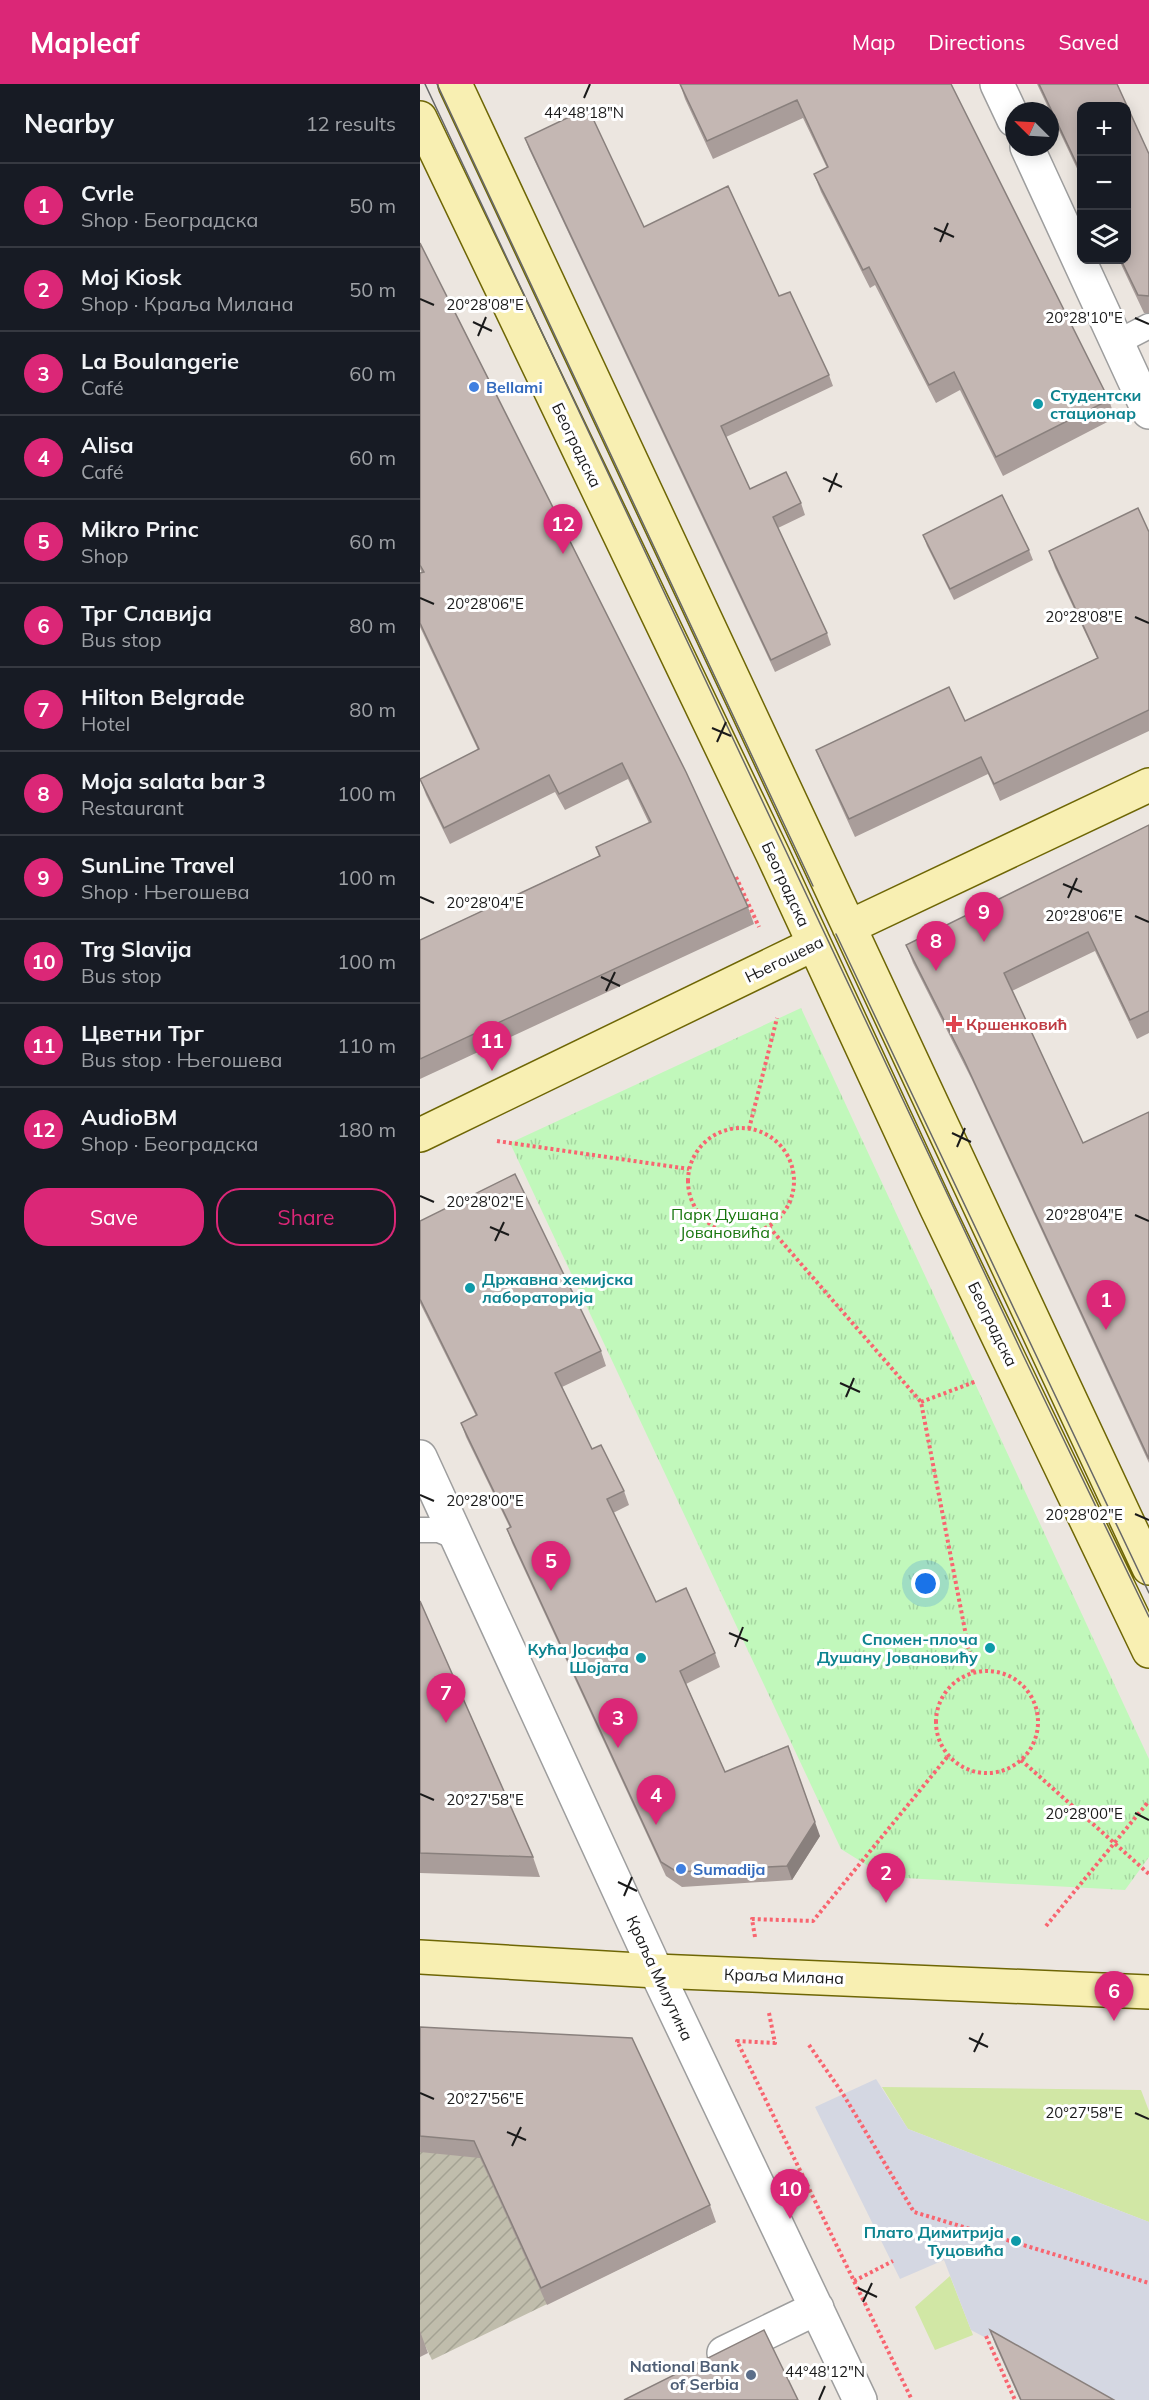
<!DOCTYPE html>
<html lang="en">
<head>
<meta charset="utf-8">
<style>
	body { margin:0; font-family:Mulish,sans-serif; background:#242831; color:#f1f3f6 }
	.controls { position:absolute; right:18px; top:18px; display:grid; overflow:hidden; border-radius:12px; box-shadow:0 3px 15px #0003 }
	.controls button { width:54px; height:54px; display:grid; place-items:center; padding:0; border:0; border-bottom:2px solid #363941; background:#171b24; color:#f1f3f6; font:30px sans-serif }
	.compass { position:absolute; left:585px; top:18px; width:54px; height:54px; border-radius:50%; background:#171b24; box-shadow:0 3px 15px #0003; rotate:294deg }
	.you { position:absolute; left:506px; top:1500px; width:21px; height:21px; margin:-15px; border:4px solid #fff; border-radius:50%; background:#1a73e8; box-shadow:0 0 0 9px #1a73e833 }
	.badge { display:grid; place-items:center; width:39px; height:39px; border-radius:50%; background:#db2777; color:#fff; font-size:20px; font-weight:700 }
	.pin { position:absolute; translate:-50% -50px; filter:drop-shadow(0 2px 3px #0008) }
	.pin::after { content:''; position:absolute; top:32px; width:21px; height:18px; background:inherit; clip-path:polygon(0 0,100% 0,50% 100%) }
	.list { margin:0; padding:0; list-style:none }
	h2 { display:flex; justify-content:space-between; align-items:center; height:78px; margin:0; padding:0 24px; font-size:26px }
	h2 small { font-size:20px; font-weight:400; color:#9ea1a6 }
	.list li { display:grid; grid-template-columns:39px 1fr auto; gap:18px; align-items:center; box-sizing:border-box; height:84px; padding:0 24px; border-top:2px solid #363941 }
	.list b { display:block; font-size:22px; white-space:nowrap }
	.list p { margin:0; font-size:20px; white-space:nowrap; color:#9ea1a6 }
	.list em { font-size:20px; font-style:normal; color:#9ea1a6 }
	.actions { display:flex; gap:12px; padding:18px 24px }
	.actions a { flex:1; padding:14px 0; border:2px solid #db2777; border-radius:24px; text-align:center; font-size:21px; color:#db2777 }
	.actions .main { background:#db2777; color:#fff }
	.icon { flex:none; width:33px; height:33px; fill:none; stroke:currentColor; stroke-width:2; stroke-linecap:round; stroke-linejoin:round }
	.map { position:relative; flex:none; width:729px; height:2316px; overflow:hidden }
	header { display:flex; align-items:center; gap:36px; box-sizing:border-box; height:84px; padding:0 30px; background:#db2777; color:#fff }
	header strong { font-size:28px }
	nav { display:flex; gap:33px; margin-inline-start:auto; font-size:21px }
	main { display:flex }
	aside { flex:1; background:#171b24 }
	.map>svg:first-child { display:block }
	.construction { fill:url(#construction-furrows) }
	.park { fill:url(#park-tufts) }
	.garden { fill:#d1e7a5 }
	.plaza { fill:#d4d7e2 }
	.lines { fill:none; stroke-linecap:round; stroke-linejoin:round }
	.lane-casing { stroke:#9e9e9e; stroke-width:27 }
	.street-casing { stroke:#9e9e9e; stroke-width:36 }
	.secondary-casing { stroke:#6e6605; stroke-width:36 }
	.path { stroke:#f86570; stroke-width:4; stroke-dasharray:3 3; stroke-linecap:butt }
	.lane { stroke:#fff; stroke-width:24 }
	.street { stroke:#fff; stroke-width:33 }
	.secondary { stroke:#f8efb2; stroke-width:33 }
	.tram { stroke:#686868; stroke-width:1.5 }
	.wall { fill:#a99d9a }
	.shaded-wall { fill:#89807d }
	.building { fill:#c4b7b3; stroke:#89807d; stroke-width:1.5 }
	.ticks { fill:none; stroke:#1a1a1a; stroke-width:2 }
	.shop-dot { fill:#3f7fe0; stroke:#fff; stroke-width:2 }
	.culture-dot { fill:#0f9aa8; stroke:#fff; stroke-width:2 }
	.health-dot { fill:#e0444e; stroke:#fff; stroke-width:2 }
	.service-dot { fill:#5c6f8a; stroke:#fff; stroke-width:2 }
	.labels { text-anchor:middle; dominant-baseline:central; stroke-width:6; stroke-linejoin:round; paint-order:stroke }
	.shop-label { font-size:16px; font-weight:bold; fill:#366cbe; stroke:#fff; text-anchor:start }
	.culture-label { font-size:16px; font-weight:bold; fill:#0d838f; stroke:#fff; text-anchor:end }
	.street-label { font-size:16px; fill:#1a1a1a; stroke:#fff }
	.health-label { font-size:16px; font-weight:bold; fill:#be3a42; stroke:#fff; text-anchor:start }
	.park-label { font-size:16px; fill:#16750c; stroke:#fff }
	.service-label { font-size:16px; font-weight:bold; fill:#4e5e75; stroke:#fff; text-anchor:end }
	.ticks-label { font-size:15px; text-anchor:middle; fill:#1a1a1a; stroke:#fff; stroke-width:6; stroke-linejoin:round; paint-order:stroke }
</style>
</head>
<body>
<header>
<strong>Mapleaf</strong>
<nav><a>Map</a><a>Directions</a><a>Saved</a></nav>
</header>
<main>
<aside>
<h2>Nearby<small>12 results</small></h2>
<ul class="list">
<li><span class="badge">1</span><div><b>Cvrle</b><p>Shop · Београдска</p></div><em>50 m</em></li>
<li><span class="badge">2</span><div><b>Moj Kiosk</b><p>Shop · Краља Милана</p></div><em>50 m</em></li>
<li><span class="badge">3</span><div><b>La Boulangerie</b><p>Café</p></div><em>60 m</em></li>
<li><span class="badge">4</span><div><b>Alisa</b><p>Café</p></div><em>60 m</em></li>
<li><span class="badge">5</span><div><b>Mikro Princ</b><p>Shop</p></div><em>60 m</em></li>
<li><span class="badge">6</span><div><b>Трг Славија</b><p>Bus stop</p></div><em>80 m</em></li>
<li><span class="badge">7</span><div><b>Hilton Belgrade</b><p>Hotel</p></div><em>80 m</em></li>
<li><span class="badge">8</span><div><b>Moja salata bar 3</b><p>Restaurant</p></div><em>100 m</em></li>
<li><span class="badge">9</span><div><b>SunLine Travel</b><p>Shop · Његошева</p></div><em>100 m</em></li>
<li><span class="badge">10</span><div><b>Trg Slavija</b><p>Bus stop</p></div><em>100 m</em></li>
<li><span class="badge">11</span><div><b>Цветни Трг</b><p>Bus stop · Његошева</p></div><em>110 m</em></li>
<li><span class="badge">12</span><div><b>AudioBM</b><p>Shop · Београдска</p></div><em>180 m</em></li>
</ul>
<div class="actions"><a class="main">Save</a><a>Share</a></div>
</aside>
<div class="map">
<svg width="729" height="2316" viewBox="0 0 729 2316">
	<defs>
		<pattern id="construction-furrows" width="10" height="10" patternUnits="userSpaceOnUse" patternTransform="scale(1.5)"><rect width="10" height="10" fill="#c0bdac"/><path d="M-1 1l2-2M0 10L10 0M9 11l2-2" fill="none" stroke="#a4a293"/></pattern>
		<pattern id="park-tufts" width="24" height="20" patternUnits="userSpaceOnUse" patternTransform="scale(1.5)"><rect width="24" height="20" fill="#c1f8bb"/><path d="M3 7l-1-3M5 7V3M7 7l1-3M15 17l-1-3M17 17v-4M19 17l1-3" fill="none" stroke="#a5d4a0"/></pattern>
	</defs>
	<rect width="100%" height="100%" fill="#ece6e0"/>
	<path class="construction" d="M0 1960 296 2138 12 2276 0 2251Z"/>
	<path class="park" d="M381 924 729 1675V1773L705 1806 466 1793 421 1765 90 1059Z"/>
	<path class="garden" d="M462 2003 721 2006 729 2027V2138L488 2045Z
		M530 2192 553 2251 515 2266 495 2223Z"/>
	<path class="plaza" d="M456 1995 488 2045 729 2138V2316H600L571 2251 564 2253 551 2246 524 2176 480 2195 395 2023Z"/>
	<g class="lines">
		<g class="lane-casing">
			<path id="lane" d="M696 259 729 242
				M0 1446H19L38 1454"/>
		</g>
		<g class="street-casing">
			<path id="street" d="M577 0 594 36
				M607 63 729 328
				M0 1373 236 1887 440 2316
				M304 2269 397 2224"/>
		</g>
		<g class="secondary-casing">
			<path id="secondary" d="M35 0 729 1484
				M0 34 353 771 516 1123 729 1567
				M429 843 729 701
				M0 1051 394 860
				M0 1873 236 1887 729 1908"/>
		</g>
		<path class="path" d="M316 793 339 843
			M268 1097a53 53 0 1 1 106 0a53 53 0 1 1-106 0Z
			M329 1045 357 934
			M77 1057 269 1085
			M349 1143 501 1318 553 1588
			M501 1318 557 1297
			M516 1638a51 51 0 1 1 102 0a51 51 0 1 1-102 0Z
			M601 1676 729 1790
			M626 1842 729 1717
			M335 1853 332 1835 393 1837 528 1672
			M349 1929 355 1959 317 1957 492 2316
			M389 1961 423 2010 494 2128 729 2199
			M434 2197 473 2177
			M566 2252 595 2316"/>
		<use href="#lane" class="lane"/>
		<use href="#street" class="street"/>
		<use href="#secondary" class="secondary"/>
		<path class="tram" d="M5 0 604 1273 729 1533
			M17 0 393 802
			M416 850 729 1509"/>
	</g>
	<path class="wall" d="M260 0 539 18 689 316 695 334 583 392 540 306 516 319 455 201 450 204 401 108 394 90 407 84 383 34 293 75 265 15Z
		M617 0H697L729 70V229H724L699 176H706L662 22V95Z
		M105 54 224 143 359 212 409 291 413 302 306 353 330 405 381 419 385 431 358 444 407 549 411 561 355 588 109 65Z
		M0 159 328 823 334 840 0 995V856L179 772 176 763 229 739 208 695 145 726 135 708 30 760 6 711 0 695 58 666 0 543V489H2L0 485Z
		M729 448V647L580 717 568 690 435 753 403 683 396 666 545 637 677 574 635 484 629 467Z
		M503 451 609 466 613 476 534 516 507 462Z
		M729 741V949L717 955 675 867 592 907 663 1059 729 1028V1379L551 994 493 879 486 861Z
		M0 1137 181 1267 186 1282 142 1303 172 1365 204 1407 209 1421 193 1429 236 1518 295 1569 300 1583 266 1600 305 1688 400 1752 372 1796 262 1803 246 1792 92 1459 87 1445 90 1444 46 1353 41 1339 56 1332 0 1219Z
		M0 1517 113 1773 120 1793 0 1789Z
		M0 1943 290 2121 296 2138 127 2221 60 2074 0 2068Z
		M570 2246 694 2316H600L575 2260Z
		M0 2247 8 2269 0 2273Z"/>
	<path class="shaded-wall" d="M368 1662 400 1752 372 1796 367 1782Z"/>
	<path class="building" d="M260 0H531L689 316 576 373 534 288 509 301 449 183 443 186 394 90 408 83 377 16 287 57Z
		M619 0H697L729 70V212L718 211 701 176H706V22H662V91Z
		M168 24 224 143 308 102 359 212 370 208 409 291 301 342 330 405 366 388 381 419 353 433 407 549 351 576 105 54Z
		M0 159 266 688 328 823 0 975V856L180 772 176 763 231 738 202 679 139 710 129 691 24 744 0 695 59 665 0 539V489L4 488 0 481Z
		M582 411 609 466 530 505 503 451Z
		M718 424 729 448V626L574 700 561 673 429 735 396 666 529 603 545 637 678 574 629 467Z
		M729 741V927L710 936 668 848 584 889 663 1059 729 1028V1375L544 976 486 861Z
		M95 1090 181 1267 135 1289 172 1365 181 1361 204 1407 187 1415 236 1518 266 1504 295 1569 260 1587 305 1688 368 1662 395 1738 367 1782 257 1788 241 1778 87 1445 91 1443 41 1339 57 1331 0 1215V1137Z
		M0 1517 113 1773 0 1769Z
		M0 1943 212 1954 290 2121 121 2204 54 2057 0 2052Z
		M344 2246 378 2316H204Z
		M570 2246 694 2316H601Z"/>
	<path class="ticks" d="M164 14 170 0M514 144 534 153M520 158 528 139M0 215 14 221M715 234 729 240M53 238 72 247M58 252 66 233M403 394 422 403M409 408 417 389M0 514 14 520M715 533 729 539M292 644 311 652M297 658 306 638M643 800 662 808M0 813 14 819M648 814 657 794M715 832 729 838M181 893 200 902M186 907 195 888M532 1049 551 1058M537 1063 545 1044M0 1112 14 1118M715 1131 729 1137M70 1143 89 1151M75 1157 84 1138M420 1299 440 1308M426 1313 434 1294M0 1411 14 1417M715 1430 729 1436M309 1549 328 1557M315 1563 323 1543M0 1710 14 1716M715 1729 729 1736M198 1798 217 1807M204 1812 212 1793M549 1954 568 1963M554 1968 563 1949M0 2009 14 2015M715 2029 729 2035M87 2048 106 2056M92 2062 101 2043M438 2204 457 2213M443 2218 452 2199M399 2316 405 2302"/>
	<g class="shop-dot">
		<circle cx="54" cy="303" r="6"/>
		<circle cx="261" cy="1785" r="6"/>
	</g>
	<g class="culture-dot">
		<circle cx="618" cy="320" r="6"/>
		<circle cx="50" cy="1204" r="6"/>
		<circle cx="570" cy="1564" r="6"/>
		<circle cx="221" cy="1574" r="6"/>
		<circle cx="596" cy="2157" r="6"/>
	</g>
	<path class="health-dot" d="M531 931h6v6h6v6h-6v6h-6v-6h-6v-6h6z"/>
	<circle class="service-dot" cx="331" cy="2291" r="6"/>
	<g class="labels">
		<g class="shop-label">
			<text x="66" y="303">Bellami</text>
			<text x="273" y="1785">Sumadija</text>
		</g>
		<g class="culture-label">
			<text x="630" y="311" text-anchor="start">Студентски<tspan x="630" dy="18">стационар</tspan></text>
			<text x="62" y="1195" text-anchor="start">Државна хемијска<tspan x="62" dy="18">лабораторија</tspan></text>
			<text x="558" y="1555">Спомен-плоча<tspan x="558" dy="18">Душану Јовановићу</tspan></text>
			<text x="209" y="1565">Кућа Јосифа<tspan x="209" dy="18">Шојата</tspan></text>
			<text x="584" y="2148">Плато Димитрија<tspan x="584" dy="18">Туцовића</tspan></text>
		</g>
		<g class="street-label">
			<text transform="translate(157 361) rotate(64)">Београдска</text>
			<text transform="translate(366 800) rotate(65)">Београдска</text>
			<text transform="translate(364 875) rotate(-26)">Његошева</text>
			<text transform="translate(573 1240) rotate(64)">Београдска</text>
			<text transform="translate(364 1892) rotate(2)">Краља Милана</text>
			<text transform="translate(240 1894) rotate(65)">Краља Милутина</text>
		</g>
		<g class="health-label">
			<text x="546" y="940">Кршенковић</text>
		</g>
		<g class="park-label">
			<text x="305" y="1130">Парк Душана<tspan x="305" dy="18">Јовановића</tspan></text>
		</g>
		<g class="service-label">
			<text x="319" y="2282">National Bank<tspan x="319" dy="18">of Serbia</tspan></text>
		</g>
	</g>
	<g class="ticks-label">
		<text x="164" y="34">44°48'18"N</text>
		<text x="65" y="226">20°28'08"E</text>
		<text x="664" y="239">20°28'10"E</text>
		<text x="65" y="525">20°28'06"E</text>
		<text x="664" y="538">20°28'08"E</text>
		<text x="65" y="824">20°28'04"E</text>
		<text x="664" y="837">20°28'06"E</text>
		<text x="65" y="1123">20°28'02"E</text>
		<text x="664" y="1136">20°28'04"E</text>
		<text x="65" y="1422">20°28'00"E</text>
		<text x="664" y="1436">20°28'02"E</text>
		<text x="65" y="1721">20°27'58"E</text>
		<text x="664" y="1735">20°28'00"E</text>
		<text x="65" y="2020">20°27'56"E</text>
		<text x="664" y="2034">20°27'58"E</text>
		<text x="405" y="2293">44°48'12"N</text>
	</g>
</svg>
<div class="controls">
<button>+</button>
<button>−</button>
<button><svg class="icon" aria-label="layers" viewBox="0 0 24 24"><path d="M12 4l9 5-9 5-9-5zM3 14l9 5 9-5"/></svg></button>
</div>
<svg class="compass" viewBox="-18 -18 36 36"><path d="M0-13l5 13h-10z" fill="#e53935"/><path d="M0 13l5-13h-10z" fill="#9ea1a6"/></svg>
<div class="you"></div>
<div class="pin badge" style="left:686px;top:1246px">1</div>
<div class="pin badge" style="left:466px;top:1819px">2</div>
<div class="pin badge" style="left:198px;top:1664px">3</div>
<div class="pin badge" style="left:236px;top:1741px">4</div>
<div class="pin badge" style="left:131px;top:1507px">5</div>
<div class="pin badge" style="left:694px;top:1937px">6</div>
<div class="pin badge" style="left:26px;top:1639px">7</div>
<div class="pin badge" style="left:516px;top:887px">8</div>
<div class="pin badge" style="left:564px;top:858px">9</div>
<div class="pin badge" style="left:370px;top:2135px">10</div>
<div class="pin badge" style="left:72px;top:987px">11</div>
<div class="pin badge" style="left:143px;top:470px">12</div>
</div>
</main>
</body>
</html>
